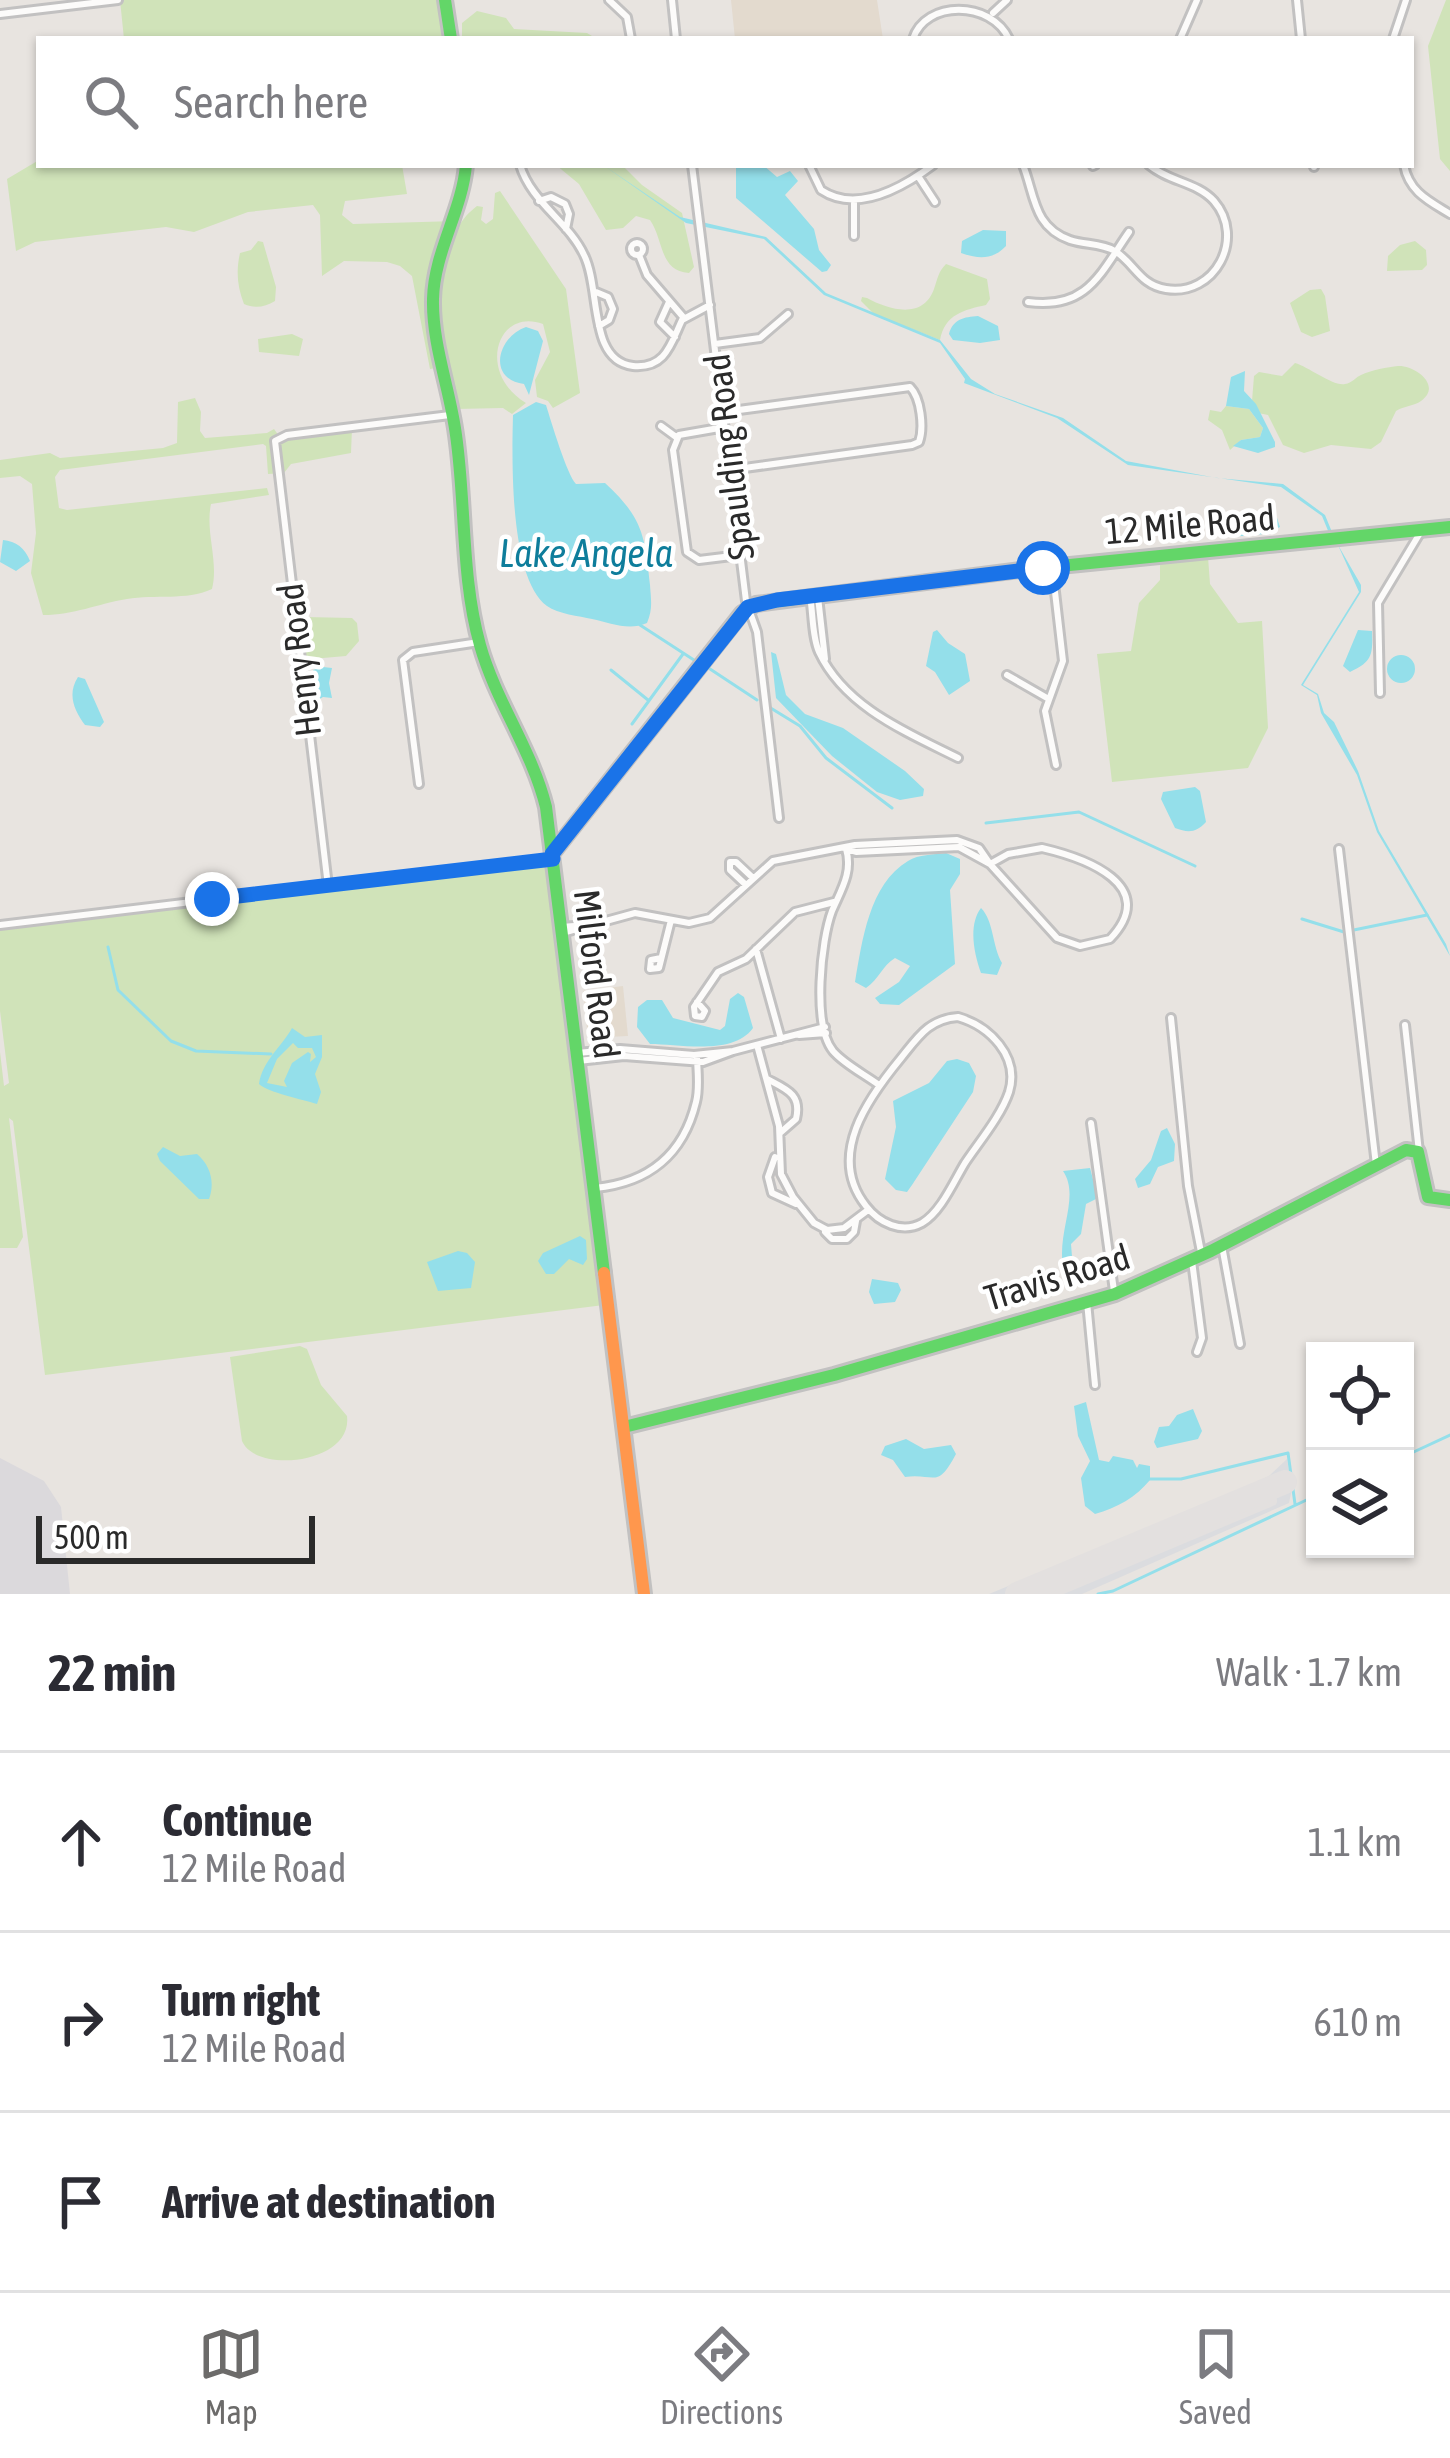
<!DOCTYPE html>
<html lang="en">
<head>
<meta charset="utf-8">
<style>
	body { margin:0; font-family:"Asap Condensed",sans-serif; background:#f7f7f7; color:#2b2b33 }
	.controls { position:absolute; right:36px; bottom:36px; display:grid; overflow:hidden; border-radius:0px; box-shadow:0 3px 9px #0004 }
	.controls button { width:108px; height:108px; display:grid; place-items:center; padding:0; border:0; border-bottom:3px solid #e1e1e2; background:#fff; color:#2b2b33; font:60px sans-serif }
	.scale { position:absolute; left:36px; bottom:30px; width:279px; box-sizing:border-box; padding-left:12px; border:6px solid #2a2a2a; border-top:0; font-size:33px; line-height:42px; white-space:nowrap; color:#2a2a2a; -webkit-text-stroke:9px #fff; paint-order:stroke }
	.stop { position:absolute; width:36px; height:36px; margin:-27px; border:9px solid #1a73e8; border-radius:50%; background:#fff }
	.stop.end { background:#1a73e8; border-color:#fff; box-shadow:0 3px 12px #0008 }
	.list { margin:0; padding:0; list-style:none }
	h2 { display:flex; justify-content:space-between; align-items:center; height:156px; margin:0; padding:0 48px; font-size:51px }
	h2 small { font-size:39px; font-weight:400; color:#7c7c81 }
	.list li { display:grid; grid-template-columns:78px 1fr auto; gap:36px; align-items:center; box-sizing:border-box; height:180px; padding:0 48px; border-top:3px solid #e1e1e2 }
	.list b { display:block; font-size:45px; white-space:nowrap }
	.list p { margin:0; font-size:39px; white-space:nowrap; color:#7c7c81 }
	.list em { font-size:39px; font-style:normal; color:#7c7c81 }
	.icon { flex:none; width:66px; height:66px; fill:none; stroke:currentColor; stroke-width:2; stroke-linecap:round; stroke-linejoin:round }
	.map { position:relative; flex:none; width:1450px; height:1594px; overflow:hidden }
	.search { position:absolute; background:#fff; box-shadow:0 3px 9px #0004; left:36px; right:36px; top:36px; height:132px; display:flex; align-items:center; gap:30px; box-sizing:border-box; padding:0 42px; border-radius:0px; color:#7c7c81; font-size:45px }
	.sheet { height:696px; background:#fff }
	nav { display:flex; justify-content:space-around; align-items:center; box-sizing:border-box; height:168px; border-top:3px solid #e1e1e2; background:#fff; font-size:33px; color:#7c7c81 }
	nav a { display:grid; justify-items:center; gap:6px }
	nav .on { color:#6c6b6a }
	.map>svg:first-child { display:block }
	.industrial { fill:#dbd9dc }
	.education { fill:#e3dace }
	.airport { fill:#dbdcdf }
	.green { fill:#d0e3b9 }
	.water { fill:#94dfea; fill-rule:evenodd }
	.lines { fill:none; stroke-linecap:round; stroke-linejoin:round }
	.stream { stroke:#94dfea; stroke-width:3 }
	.taxiway { stroke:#e3e0df; stroke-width:10 }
	.runway { stroke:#e3e0df; stroke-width:24 }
	.street-casing { stroke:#c2c1c1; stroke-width:12 }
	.fast-casing { stroke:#c2c1c1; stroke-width:18 }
	.slow-casing { stroke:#c2c1c1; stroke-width:18 }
	.street { stroke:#fcfbfa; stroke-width:6 }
	.fast { stroke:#63d668; stroke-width:12 }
	.slow { stroke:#ff974d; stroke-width:12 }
	.route { stroke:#1a73e8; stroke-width:15 }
	.labels { text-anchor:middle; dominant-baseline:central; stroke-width:9; stroke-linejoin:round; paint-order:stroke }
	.street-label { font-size:36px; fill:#2a2a2a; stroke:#fff }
	.water-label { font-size:39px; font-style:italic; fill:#0e7d9b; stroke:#fff }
</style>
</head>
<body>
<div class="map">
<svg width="1450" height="1594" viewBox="0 0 1450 1594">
	<rect width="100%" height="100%" fill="#e8e4e0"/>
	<path class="industrial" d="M0 1458 44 1481 61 1507 70 1594H0Z"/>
	<path class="education" d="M731 0H877L883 39H735Z
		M623 986 628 1036 588 1038 583 991Z"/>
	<path class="airport" d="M1287 1459 1292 1489 1289 1503 1082 1594H989L1240 1490 1269 1476Z"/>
	<path class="green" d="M120 0H445L451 39H124Z
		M1446 0H1450V171L1440 159 1428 46Z
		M477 11 506 18 514 29 587 33 597 39H462V23Z
		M39 160V165H402L407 194 345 201 342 215 353 224 456 221 432 300 443 367 430 369 412 276 400 266 387 262 344 261 322 276 320 215 313 205 248 212 194 232 166 227 35 242 16 251 7 179Z
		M556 165H622L642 185 682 213 694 267 689 273C659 271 664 240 650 220L636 216 623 228 606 230 579 184Z
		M500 191 566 289 580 393 553 408 548 401 537 397 535 380 550 352 543 324C497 307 476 373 526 403L512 414 503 408 456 409C443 349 429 314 448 252 455 232 460 219 477 206L483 207 481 220 486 224 493 219 495 193Z
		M258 241 263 242 276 287 275 301C265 307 255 309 244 304 237 286 236 271 240 253L251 250Z
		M1415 241 1426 250 1427 265 1422 270 1387 271 1388 256 1400 245Z
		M946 264 987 279 990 299 986 305C964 310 945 314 940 340L874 314 861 301 862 297 867 298C889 310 923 320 934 289 938 278 938 272 946 264Z
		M1321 289 1325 296 1330 331 1312 337 1301 332 1290 303 1310 290Z
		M292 334 303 339 299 356 259 352 258 339Z
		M1295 363C1309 367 1334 387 1345 384 1352 383 1356 377 1361 375 1371 370 1388 367 1398 366 1414 365 1443 385 1421 401 1414 406 1404 406 1396 411L1381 442 1371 449 1331 445 1304 453 1283 445 1268 415 1258 413 1252 401 1254 376 1259 372 1282 376Z
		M195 398 201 412 200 431 205 438 267 433 274 429 279 436 352 428 351 453 291 464 284 473 268 474 266 446 263 444 60 470 55 477 59 508 67 510 267 488 269 495 211 504C205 532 219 561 212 589 186 601 155 594 127 599 97 604 74 615 43 615L31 573 36 533 32 484 20 476 0 478V460L50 453 60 458 163 448 177 443 178 402Z
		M1226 406 1249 409 1263 428 1260 437 1241 440 1230 450 1222 430 1208 420 1210 410 1221 412Z
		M1208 557 1210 584 1238 623 1262 621 1268 728 1248 768 1112 782 1097 654 1131 651 1139 603 1160 580V564Z
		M305 617 352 618 357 623 359 641 346 656 300 660 295 618Z
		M546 864 604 1305 45 1375 13 1121 9 1118 23 1237 17 1248H0V1052L4 1086 9 1083 0 1011V927Z
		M300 1346 307 1349 321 1385 347 1416C353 1464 256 1474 242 1441L230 1357Z"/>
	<path class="water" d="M603 165 680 217 766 237 826 293 940 340 971 379 995 394 1063 418 1126 461 1217 478 1283 484 1325 515 1334 537 1331 538 1322 516 1281 487 1128 465 1057 418 964 383 965 379 940 343 824 295 764 239 686 223Z
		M736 165H763L777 177 790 171 798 181 785 195 814 229 819 250 831 265 827 271 822 272 736 198Z
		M983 230 1006 231V246C993 260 978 259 961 253L962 241Z
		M978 316 998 326 1000 340 980 343 953 340 949 334C953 319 964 317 978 316Z
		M526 327 538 331 543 341 529 395 524 384C487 379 497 337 526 327Z
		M1245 371 1244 391 1256 404 1275 442V447L1258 453 1233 446 1241 440 1260 437 1263 428 1249 409 1226 406 1231 377Z
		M536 402 546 405C551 421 567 475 576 484L605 483C643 518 645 536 650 585 651 600 653 609 647 623 629 631 610 623 592 619 579 616 558 614 547 606 509 578 512 459 513 415Z
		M1237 517 1277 518 1280 527 1264 534 1230 537 1228 523Z
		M3 540C16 541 25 548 30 561L16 571 0 562Z
		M1338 545 1361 585V592L1303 685 1318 694 1324 713 1334 722 1358 771 1379 831 1446 944 1450 956 1377 832 1357 775 1321 713 1317 695 1301 685 1359 592Z
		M937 630 948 643 965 654 970 681 949 695 935 672 926 666 933 632Z
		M1358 630 1372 631C1373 655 1372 662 1350 672L1343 666Z
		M771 652 776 654 786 695 805 714 843 728 905 771 924 789 923 796 900 800 877 792 832 756 776 698Z
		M1387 669a14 14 0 1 1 28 0a14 14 0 1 1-28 0Z
		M323 667 332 668 329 683 332 698 323 697 315 702 313 670Z
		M78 677 85 679 104 722 100 727 85 725C74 710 67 694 78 677Z
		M1195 787 1200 791 1206 822C1196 833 1188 833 1175 828L1161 799 1163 792Z
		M946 853 960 859V874L950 890 955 964 899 1005 880 1004 875 998 899 982 910 966 895 958C882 966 879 979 866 988L855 982C862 942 869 884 908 861 919 854 933 855 946 853Z
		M981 908C994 921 992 946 1002 963L997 975 981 973C974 954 968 925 981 908Z
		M738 993 744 997 753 1028C733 1056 679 1044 650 1044L637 1027 638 1007 647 1000H662L673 1018 720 1030 725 1026 730 999Z
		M292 1028 305 1037 322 1035V1057L315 1074 321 1092 317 1104C304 1100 267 1092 259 1084 262 1061 283 1045 292 1028ZM293 1043 298 1048H312L316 1057 310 1062 311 1054 308 1052 292 1063 284 1081 287 1087 267 1083 277 1059Z
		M957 1059 969 1063 976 1076 973 1092 912 1185 907 1192 896 1190 885 1179 896 1127 893 1101 929 1083 947 1061Z
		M1167 1128 1175 1144 1174 1161 1158 1167 1150 1184 1138 1188 1135 1179 1151 1160 1161 1131Z
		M163 1147 180 1156 197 1154C211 1166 215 1183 209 1199H199L160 1161 157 1154Z
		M1090 1168 1098 1198 1086 1204 1081 1234 1071 1244 1073 1269 1084 1264 1088 1266 1079 1277 1068 1282C1049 1242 1083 1200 1063 1171Z
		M580 1236 586 1240 587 1259 583 1265 569 1259 554 1274H546L538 1261 543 1253Z
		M458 1251 467 1253 475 1262 471 1288 438 1291 427 1262Z
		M872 1279 898 1283 901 1290 895 1302 874 1304 869 1292Z
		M1086 1402 1099 1460 1109 1462 1113 1456 1133 1460 1137 1468 1139 1464 1150 1466V1480C1136 1497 1117 1508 1095 1514L1085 1506 1081 1478 1090 1461 1078 1436 1074 1406Z
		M1193 1409 1202 1431 1198 1439 1157 1448 1154 1442 1159 1427 1169 1426 1177 1415Z
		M906 1439 924 1449 951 1445 956 1454C937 1490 935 1473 905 1477L893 1460 881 1455 885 1446Z"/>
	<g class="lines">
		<path class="stream" d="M640 625 697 662
			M707 667 757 700
			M611 670 648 700
			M769 707 800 726 826 758 892 808
			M632 724 683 654
			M986 823 1079 812 1195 866
			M1302 919 1344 932 1427 915
			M108 947 118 990 171 1041 196 1051 271 1054
			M1405 1456 1450 1435
			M1150 1479H1181L1288 1453 1295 1504
			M1098 1594 1113 1591 1315 1496"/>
		<path class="taxiway" d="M1051 1594 1272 1501 1271 1488"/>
		<path class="runway" d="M1017 1594 1285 1482"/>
		<g class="street-casing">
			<path id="street" d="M609 0 627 17 631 39
				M672 0 676 39
				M1297 0 1301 39
				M993 13 1007 0
				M0 14 118 0
				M913 39C925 0 991 0 1009 39
				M1180 39 1197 0
				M1393 39 1406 0
				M520 165C531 202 568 221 584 255 601 289 588 361 633 366 666 369 671 343 682 320L710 305
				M692 165 746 601 757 632 779 818
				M809 165 821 190C857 214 902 188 933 165
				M1023 165C1035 195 1033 227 1070 240 1085 245 1101 243 1115 251 1135 264 1140 285 1166 289 1215 297 1246 238 1214 201 1197 182 1169 182 1149 165
				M1404 165C1409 192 1429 201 1450 214
				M1093 166 1095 165
				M1314 167V165
				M918 176 935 202
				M854 200V236
				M539 201 551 197 565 204 569 214 566 229
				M631 249a6 6 0 1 1 12 0a6 6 0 1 1-12 0Z
				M639 255 647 275 684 318
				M596 292 608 297 613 309 609 320 599 326
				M669 302 660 322 675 337
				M1028 302C1087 310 1100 274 1129 232
				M715 344 760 338 788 314
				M724 412 910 387C921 398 924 428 919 442L912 445 730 470
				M661 426 676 437
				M725 427 679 435 673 450 687 552 699 560 740 555
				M1052 566 1063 661 1045 711 1056 765
				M810 596C813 613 812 637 819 652 845 707 906 732 958 758
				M818 597 825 659
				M1007 675 1047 698
				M1380 693 1378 603 1420 533
				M419 784 403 660 413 652 479 642
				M1042 848C1085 858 1161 885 1110 939L1080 946 1057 938 990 864 1008 854Z
				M846 849C853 872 841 890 832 911 821 940 812 1025 833 1051 844 1064 864 1074 879 1085
				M1339 849 1376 1165
				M746 885 730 870V862H736L753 878
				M328 886 275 441 287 435 450 415
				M0 925 550 859
				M561 927 588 925
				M562 933 635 913 689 923 710 918 773 861 855 845 957 840 979 848 990 864 959 847 856 852 846 849
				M756 949 781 1039
				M661 958 651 960 650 969 659 968 671 920
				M697 1002 705 1011 702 1017 695 1016 694 1007 718 972 746 959 795 912 834 902
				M958 1017C989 1026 1020 1056 1009 1092 1001 1116 979 1142 965 1163 954 1181 941 1212 922 1223 902 1234 879 1223 866 1206 826 1156 868 1098 901 1058 918 1037 929 1019 958 1017Z
				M1171 1018 1188 1186 1201 1252
				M1405 1025 1419 1152
				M799 1035 826 1033
				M757 1045 779 1126 781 1174 793 1197 814 1223 827 1230 844 1228 868 1210
				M577 1053 620 1049 694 1055 733 1051 825 1027
				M578 1061 624 1056 703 1062 733 1051
				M767 1079C786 1089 802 1094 796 1119L780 1133
				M1091 1123 1114 1291
				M775 1157 768 1177 772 1193 796 1204
				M595 1188C647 1183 683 1156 696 1102 700 1087 697 1070 697 1055
				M825 1232 832 1239H847L854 1232 856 1221
				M1222 1246 1240 1344
				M1192 1261 1202 1338 1197 1352
				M1087 1302 1095 1385"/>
		</g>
		<g class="fast-casing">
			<path id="fast" d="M445 0 451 39
				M466 165C462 211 434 252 433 299 432 345 450 389 456 435 466 505 461 577 480 645 496 702 532 750 546 807L604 1273
				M552 854 742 613 756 604 1020 570 1450 527
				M624 1427 834 1375 1115 1294 1211 1251 1406 1150 1418 1152 1428 1197 1450 1200"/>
		</g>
		<g class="slow-casing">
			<path id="slow" d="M604 1273 644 1594"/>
		</g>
		<use href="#street" class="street"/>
		<use href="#fast" class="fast"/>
		<use href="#slow" class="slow"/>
	</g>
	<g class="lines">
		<path class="route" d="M212 899 553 859 552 854 748 607 777 600 1043 568"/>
	</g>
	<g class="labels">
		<g class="street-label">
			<text transform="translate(729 457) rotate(-97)">Spaulding Road</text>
			<text transform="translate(1190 524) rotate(-5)">12 Mile Road</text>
			<text transform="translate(299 660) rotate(-97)">Henry Road</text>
			<text transform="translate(597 974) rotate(83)">Milford Road</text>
			<text transform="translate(1057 1277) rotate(-17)">Travis Road</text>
		</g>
		<g class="water-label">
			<text x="586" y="553">Lake Angela</text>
		</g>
	</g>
</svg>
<div class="controls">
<button><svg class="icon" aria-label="locate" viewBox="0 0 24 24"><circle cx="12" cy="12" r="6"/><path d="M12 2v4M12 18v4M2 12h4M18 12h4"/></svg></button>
<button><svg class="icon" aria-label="layers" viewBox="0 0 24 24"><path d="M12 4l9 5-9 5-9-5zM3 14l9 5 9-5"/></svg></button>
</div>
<div class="scale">500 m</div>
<div class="stop" style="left:1043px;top:568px"></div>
<div class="stop end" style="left:212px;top:899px"></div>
<div class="search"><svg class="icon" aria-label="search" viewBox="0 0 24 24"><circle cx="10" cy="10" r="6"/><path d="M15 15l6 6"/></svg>Search here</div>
</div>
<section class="sheet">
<h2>22 min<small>Walk · 1.7 km</small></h2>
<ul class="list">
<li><svg class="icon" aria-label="ahead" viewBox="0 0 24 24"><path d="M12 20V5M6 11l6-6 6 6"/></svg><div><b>Continue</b><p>12 Mile Road</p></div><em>1.1 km</em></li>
<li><svg class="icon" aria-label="right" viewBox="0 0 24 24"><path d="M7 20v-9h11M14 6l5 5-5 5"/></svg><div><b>Turn right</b><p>12 Mile Road</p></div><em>610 m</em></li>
<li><svg class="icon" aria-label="arrive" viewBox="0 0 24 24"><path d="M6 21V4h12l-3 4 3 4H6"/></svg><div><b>Arrive at destination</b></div></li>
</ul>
</section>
<nav>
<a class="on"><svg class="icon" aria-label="map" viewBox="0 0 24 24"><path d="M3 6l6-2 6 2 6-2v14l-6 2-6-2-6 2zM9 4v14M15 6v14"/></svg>Map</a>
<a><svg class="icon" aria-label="directions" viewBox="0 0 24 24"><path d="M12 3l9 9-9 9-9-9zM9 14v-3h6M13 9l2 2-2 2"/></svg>Directions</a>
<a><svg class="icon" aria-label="saved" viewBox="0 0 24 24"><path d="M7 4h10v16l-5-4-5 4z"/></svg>Saved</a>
</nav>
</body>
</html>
